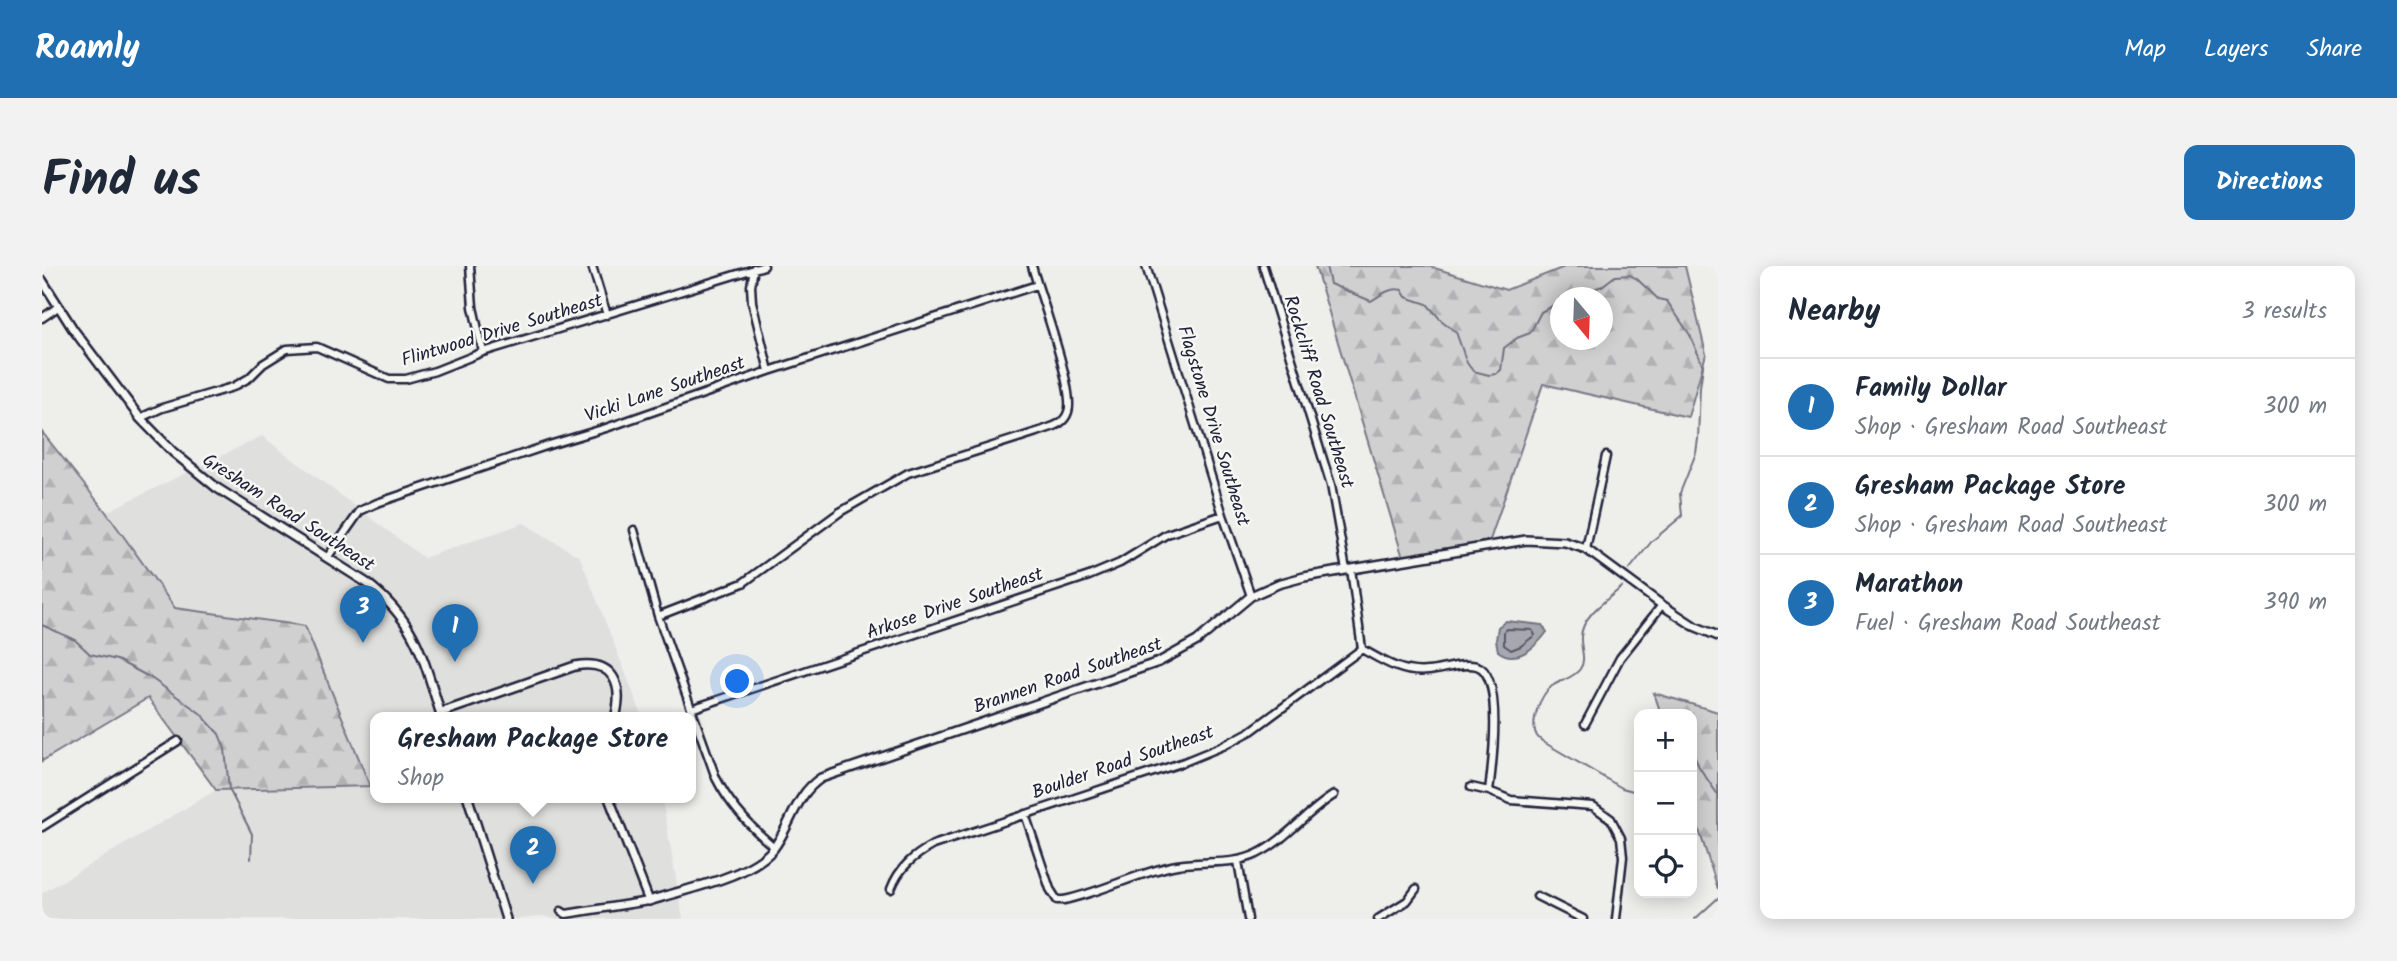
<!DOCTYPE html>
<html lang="en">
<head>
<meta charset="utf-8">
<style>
	body { margin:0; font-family:Kalam,sans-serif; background:#f2f2f3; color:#1f2937 }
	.controls { position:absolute; right:21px; bottom:21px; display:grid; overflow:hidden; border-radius:14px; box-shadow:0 4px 18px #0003 }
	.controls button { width:63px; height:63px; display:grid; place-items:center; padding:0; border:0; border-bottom:2px solid #e0e1e3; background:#fff; color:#1f2937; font:35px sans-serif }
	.compass { position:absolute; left:1508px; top:21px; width:63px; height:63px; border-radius:50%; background:#fff; box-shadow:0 4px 18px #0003; rotate:161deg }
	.you { position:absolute; left:696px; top:416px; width:24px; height:24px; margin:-18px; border:5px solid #fff; border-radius:50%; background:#1a73e8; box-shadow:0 0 0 10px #1a73e833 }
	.badge { display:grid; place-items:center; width:46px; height:46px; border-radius:50%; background:#1f6fb2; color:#fff; font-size:23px; font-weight:700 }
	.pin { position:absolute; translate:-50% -58px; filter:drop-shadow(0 2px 4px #0008) }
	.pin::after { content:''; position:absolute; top:37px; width:24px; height:21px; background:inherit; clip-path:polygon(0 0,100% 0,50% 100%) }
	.popup { position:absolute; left:328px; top:446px; width:326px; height:91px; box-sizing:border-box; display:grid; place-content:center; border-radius:14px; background:#fff; filter:drop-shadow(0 2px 5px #0005); font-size:23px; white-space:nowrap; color:#747a83 }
	.popup b { font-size:26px; color:#1f2937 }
	.popup::after { content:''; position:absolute; left:50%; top:100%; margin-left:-14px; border:14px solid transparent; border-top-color:#fff }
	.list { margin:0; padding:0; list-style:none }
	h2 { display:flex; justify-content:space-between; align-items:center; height:91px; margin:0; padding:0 28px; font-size:30px }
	h2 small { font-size:23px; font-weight:400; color:#747a83 }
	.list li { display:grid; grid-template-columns:46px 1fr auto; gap:21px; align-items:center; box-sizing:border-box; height:98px; padding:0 28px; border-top:2px solid #e0e1e3 }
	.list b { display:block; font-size:26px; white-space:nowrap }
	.list p { margin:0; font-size:23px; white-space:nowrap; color:#747a83 }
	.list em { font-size:23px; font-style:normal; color:#747a83 }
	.icon { flex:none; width:38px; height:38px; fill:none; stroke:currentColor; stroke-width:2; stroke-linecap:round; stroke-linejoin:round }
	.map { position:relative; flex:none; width:1676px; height:653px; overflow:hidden; border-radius:14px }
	header { display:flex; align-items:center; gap:42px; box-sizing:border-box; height:98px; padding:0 35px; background:#1f6fb2; color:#fff }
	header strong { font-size:33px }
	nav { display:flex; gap:38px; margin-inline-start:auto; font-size:24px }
	.intro { display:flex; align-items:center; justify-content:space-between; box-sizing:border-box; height:168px; padding:0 42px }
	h1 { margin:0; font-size:49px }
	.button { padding:18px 32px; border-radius:14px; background:#1f6fb2; color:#fff; font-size:24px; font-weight:700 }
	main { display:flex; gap:42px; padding:0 42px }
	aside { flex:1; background:#fff; border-radius:14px; box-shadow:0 4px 18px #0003 }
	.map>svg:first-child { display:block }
	.built { fill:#dfdfde }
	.forest { fill:url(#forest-firs); stroke:#797986; stroke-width:2; fill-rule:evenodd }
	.water { fill:#a7a7af; stroke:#727281; stroke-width:2 }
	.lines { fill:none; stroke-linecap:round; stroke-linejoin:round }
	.shore { stroke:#575769; stroke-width:2 }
	.stream { stroke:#727281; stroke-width:2 }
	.minor-casing { stroke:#22223b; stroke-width:11 }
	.tertiary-casing { stroke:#22223b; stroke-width:12 }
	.minor { stroke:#f6f6f2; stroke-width:6 }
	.tertiary { stroke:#f6f6f2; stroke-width:7 }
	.labels { text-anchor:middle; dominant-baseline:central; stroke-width:5; stroke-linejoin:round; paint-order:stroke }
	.street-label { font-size:19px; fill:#22223b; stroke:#f6f6f2 }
</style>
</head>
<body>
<header>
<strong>Roamly</strong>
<nav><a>Map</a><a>Layers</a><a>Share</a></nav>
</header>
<div class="intro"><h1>Find us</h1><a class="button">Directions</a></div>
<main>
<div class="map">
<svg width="1676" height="653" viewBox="0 0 1676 653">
	<defs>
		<pattern id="forest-firs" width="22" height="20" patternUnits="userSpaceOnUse" patternTransform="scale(1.75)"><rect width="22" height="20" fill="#d0d0d1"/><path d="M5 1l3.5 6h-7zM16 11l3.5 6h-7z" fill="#b2b2b4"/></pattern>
	</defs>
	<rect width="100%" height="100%" fill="#eeeeeb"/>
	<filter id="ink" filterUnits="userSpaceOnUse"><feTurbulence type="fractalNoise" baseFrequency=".0143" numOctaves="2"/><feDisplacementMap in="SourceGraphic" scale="14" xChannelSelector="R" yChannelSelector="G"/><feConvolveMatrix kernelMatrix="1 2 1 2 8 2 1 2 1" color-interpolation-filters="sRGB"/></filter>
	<g filter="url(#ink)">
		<path class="built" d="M220 170 382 292 482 257 538 291 601 452H334V532H620L641 653H513L502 650 480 653H0V627L174 524 328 519 263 360 133 342 64 246Z"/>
		<path class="forest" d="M1273 0H1386L1464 24 1525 0H1643L1664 88 1646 151 1501 118 1448 274 1362 295ZM1518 32H1560V74H1518Z
			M0 166 64 246 133 342 263 360 328 520 174 524 106 432 0 495Z
			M1612 427 1676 446V623L1650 542V448H1619Z"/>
		<path class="water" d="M1464 355 1500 359 1505 366C1494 381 1474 399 1456 385L1454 374 1456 361Z"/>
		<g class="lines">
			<path class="shore" d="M1465 363 1490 364 1493 369 1479 380 1469 384 1462 379V366Z"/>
			<path class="stream" d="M1284 0 1288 18 1329 35C1339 29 1348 21 1360 24L1364 31 1385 38 1399 54 1414 66 1425 97 1431 105 1447 109 1454 108 1459 104 1462 82 1475 72 1488 67 1499 46 1518 36
				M1528 32 1560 20 1573 10 1588 9 1595 13 1616 33 1625 35 1648 69 1661 100 1658 121 1656 173 1654 187 1638 227 1640 250 1610 275 1587 304
				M1580 321C1565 334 1540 349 1539 371 1538 382 1545 393 1538 403 1532 412 1519 414 1510 420 1499 428 1487 457 1495 470 1497 473 1500 475 1503 477L1580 522 1591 525 1597 523
				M0 359 33 374 48 388 75 394 109 412 158 447 177 468 183 483 187 523 210 568 209 593
				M1650 483 1657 501 1676 529
				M1653 653 1676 632"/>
			<g class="minor-casing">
				<path id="minor" d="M428 0 431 41 441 86
					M550 0 565 49
					M1104 0 1181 249 1209 330
					M1221 0 1289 219 1304 304
					M712 2 709 20 710 36 727 105
					M0 52 16 41
					M98 152 120 142 191 121 207 112 221 98 245 83 275 81 347 113H364L393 105 441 86 722 0
					M592 264 616 350 674 512C688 540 708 561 732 581
					M1544 283 1564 190
					M285 292 318 245 335 237 507 179 564 162 727 105 995 19
					M1309 303 1320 383
					M616 350 701 317 798 246 866 207 1001 164C1012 160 1022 158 1026 146 1034 127 997 26 990 0
					M1320 383C1341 395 1361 408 1386 405 1401 404 1420 396 1435 400 1462 408 1450 502 1447 525
					M649 443 1047 310 1078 297 1125 268 1181 249
					M1543 458 1578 392 1620 339
					M1429 521 1447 525 1469 534 1551 540 1569 553 1579 572 1581 591 1574 653
					M983 548 1008 623 1015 634H1022C1061 626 1096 606 1135 599 1162 594 1190 600 1215 588 1244 574 1264 546 1292 529
					M0 561 136 475
					M1196 595 1206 653
					M849 623C857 602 871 590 891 579L1142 496 1181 480 1209 465 1320 383
					M1495 630 1541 653
					M519 645 524 648 607 635
					M1336 653 1365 635 1374 623"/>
			</g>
			<g class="tertiary-casing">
				<path id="tertiary" d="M0 14 31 63 98 152 131 186 175 222 325 317C376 357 381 393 400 452
					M398 447 533 400C572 393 582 419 573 452
					M426 532 464 653
					M567 532 607 635C643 623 708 611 731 583 749 560 753 529 779 512L1117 396 1155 375 1209 330 1236 318 1262 311 1484 274 1523 276 1544 283 1620 339 1652 360 1676 370"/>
			</g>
			<use href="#minor" class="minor"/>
			<use href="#tertiary" class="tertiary"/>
		</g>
	</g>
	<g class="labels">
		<g class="street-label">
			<text transform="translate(460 65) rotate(-17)">Flintwood Drive Southeast</text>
			<text transform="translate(623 124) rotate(-19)">Vicki Lane Southeast</text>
			<text transform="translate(1276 126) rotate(73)">Rockcliff Road Southeast</text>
			<text transform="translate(1171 160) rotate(73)">Flagstone Drive Southeast</text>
			<text transform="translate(246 247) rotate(33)">Gresham Road Southeast</text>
			<text transform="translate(913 338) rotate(-19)">Arkose Drive Southeast</text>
			<text transform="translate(1026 410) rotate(-19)">Brannen Road Southeast</text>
			<text transform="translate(1081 497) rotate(-19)">Boulder Road Southeast</text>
		</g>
	</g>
</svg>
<div class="controls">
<button>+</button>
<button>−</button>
<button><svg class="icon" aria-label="locate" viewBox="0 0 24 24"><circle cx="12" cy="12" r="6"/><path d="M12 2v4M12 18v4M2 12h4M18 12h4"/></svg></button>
</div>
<svg class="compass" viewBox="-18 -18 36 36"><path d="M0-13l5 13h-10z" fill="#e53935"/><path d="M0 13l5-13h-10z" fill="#747a83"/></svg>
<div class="you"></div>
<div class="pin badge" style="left:413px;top:396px">1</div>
<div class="pin badge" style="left:491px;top:618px">2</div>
<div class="popup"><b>Gresham Package Store</b>Shop</div>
<div class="pin badge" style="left:321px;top:377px">3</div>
</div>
<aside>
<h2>Nearby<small>3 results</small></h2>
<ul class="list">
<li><span class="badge">1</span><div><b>Family Dollar</b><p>Shop · Gresham Road Southeast</p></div><em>300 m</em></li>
<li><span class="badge">2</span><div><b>Gresham Package Store</b><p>Shop · Gresham Road Southeast</p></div><em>300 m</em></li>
<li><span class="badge">3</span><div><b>Marathon</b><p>Fuel · Gresham Road Southeast</p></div><em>390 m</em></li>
</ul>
</aside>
</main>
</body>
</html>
